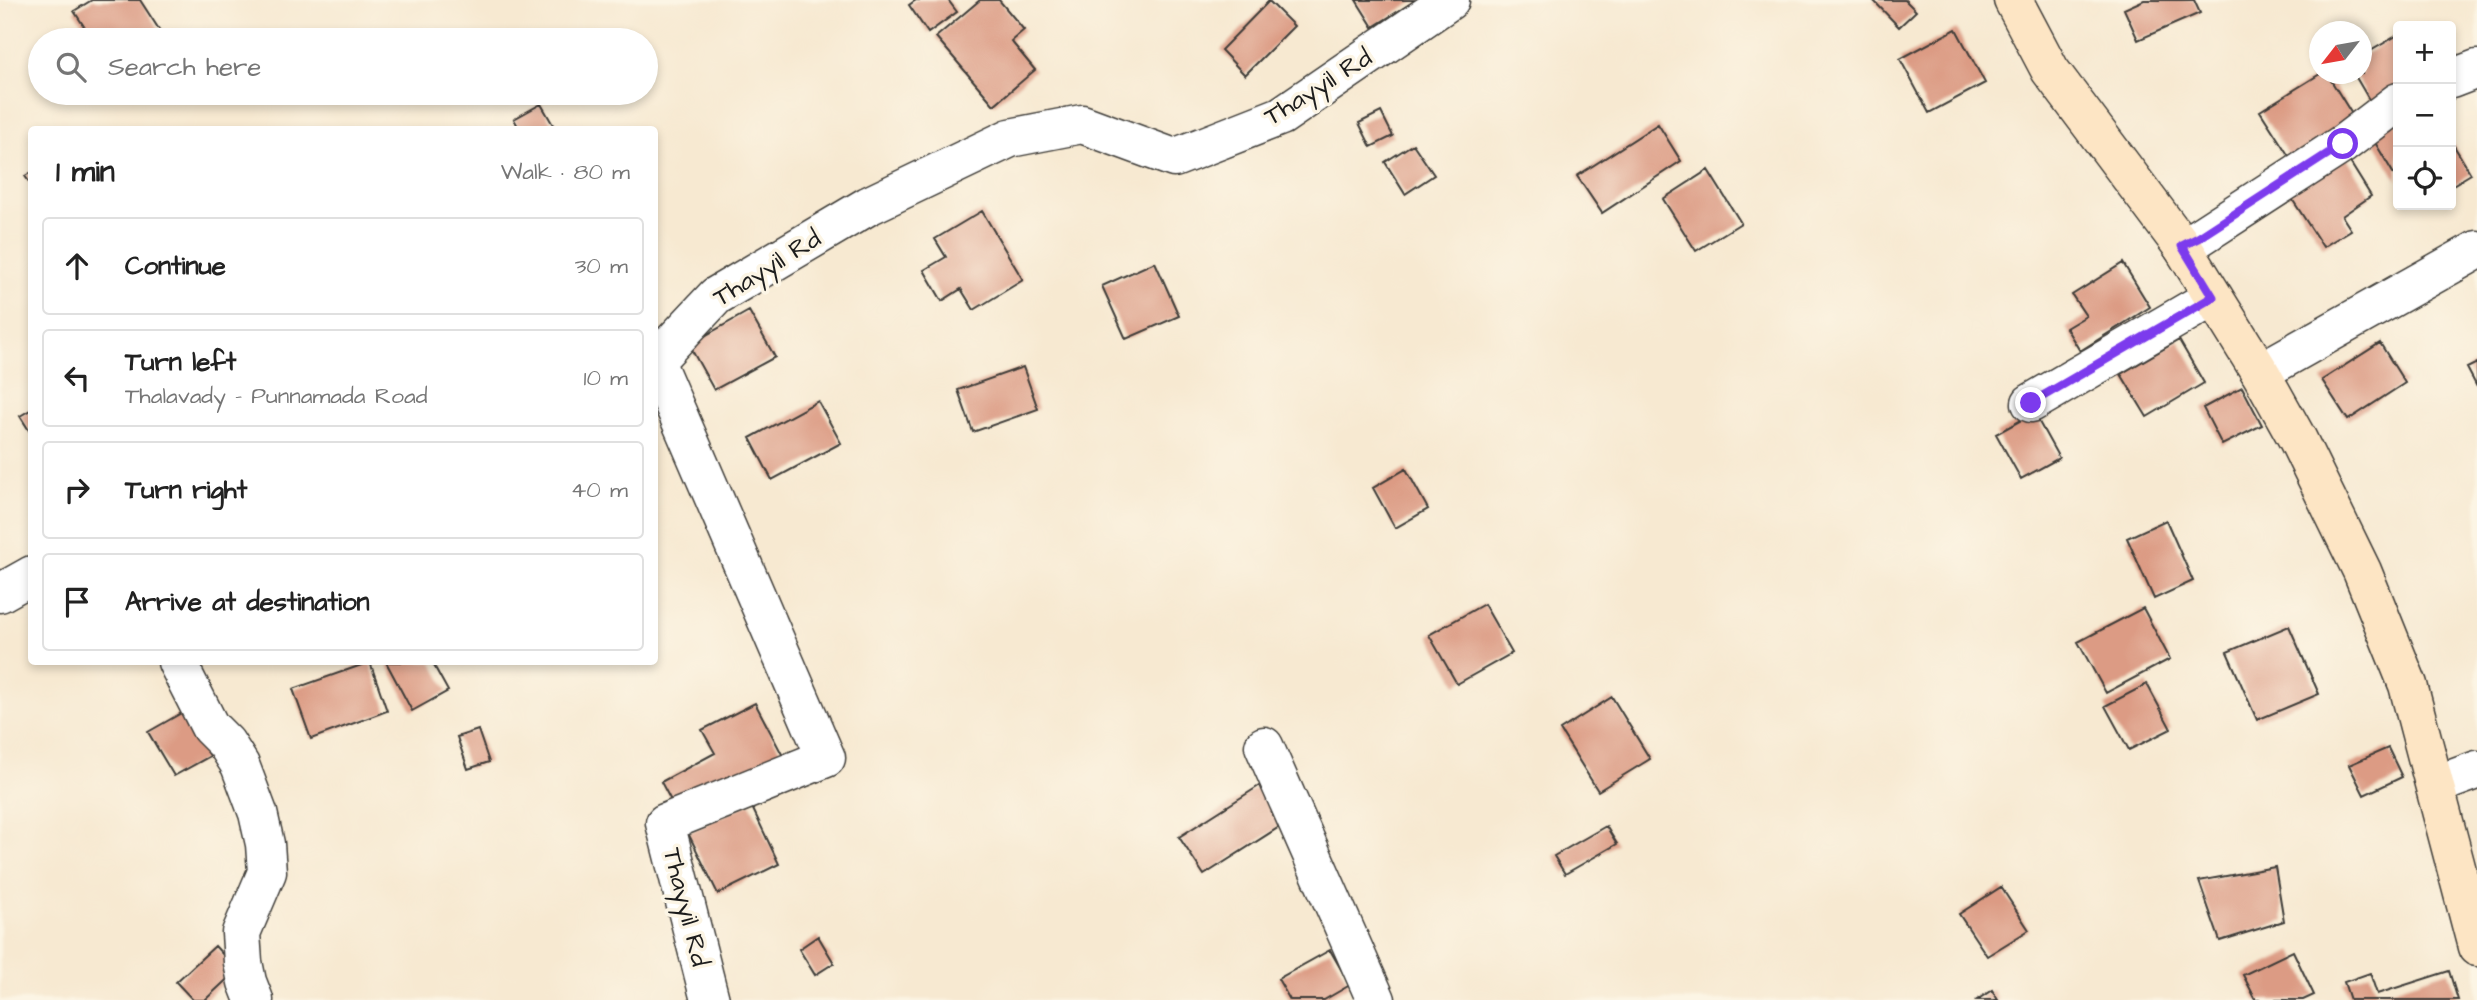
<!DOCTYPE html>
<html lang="en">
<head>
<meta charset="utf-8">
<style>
	body { margin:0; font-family:"Architects Daughter",sans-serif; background:#f2f2f2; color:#222 }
	.controls { position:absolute; right:21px; top:21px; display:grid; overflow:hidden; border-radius:7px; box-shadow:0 4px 10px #0003 }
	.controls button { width:63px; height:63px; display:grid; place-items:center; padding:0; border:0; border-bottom:2px solid #e0e0e0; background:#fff; color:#222; font:35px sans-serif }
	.compass { position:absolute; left:2309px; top:21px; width:63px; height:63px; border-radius:50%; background:#fff; box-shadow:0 4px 10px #0003; rotate:239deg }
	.stop { position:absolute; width:21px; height:21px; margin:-16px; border:5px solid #7c3aed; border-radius:50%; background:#fff }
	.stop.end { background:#7c3aed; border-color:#fff; box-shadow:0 2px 7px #0008 }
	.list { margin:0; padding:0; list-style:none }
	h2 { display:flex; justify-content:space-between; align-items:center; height:91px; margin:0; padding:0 28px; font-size:30px }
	h2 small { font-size:23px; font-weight:400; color:#767676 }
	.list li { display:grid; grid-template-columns:46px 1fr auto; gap:21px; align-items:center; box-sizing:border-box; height:98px; margin:0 14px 14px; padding:0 14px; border:2px solid #e0e0e0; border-radius:7px }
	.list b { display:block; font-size:26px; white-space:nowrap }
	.list p { margin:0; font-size:23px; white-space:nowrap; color:#767676 }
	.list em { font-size:23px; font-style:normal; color:#767676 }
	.icon { flex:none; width:38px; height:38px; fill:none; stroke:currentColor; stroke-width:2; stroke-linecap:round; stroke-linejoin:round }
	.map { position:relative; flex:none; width:2477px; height:1000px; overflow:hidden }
	.search { position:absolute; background:#fff; box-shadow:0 4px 10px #0003; left:28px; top:28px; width:630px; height:77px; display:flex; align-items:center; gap:18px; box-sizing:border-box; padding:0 24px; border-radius:38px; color:#767676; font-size:26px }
	.panel { position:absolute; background:#fff; box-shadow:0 4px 10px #0003; left:28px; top:126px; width:630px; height:539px; border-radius:7px }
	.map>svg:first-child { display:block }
	.building { fill:#dc9b84 }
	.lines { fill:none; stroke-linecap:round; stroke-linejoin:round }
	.street-casing { stroke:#3d3b37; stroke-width:41 }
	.secondary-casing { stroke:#3d3b37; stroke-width:41 }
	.street { stroke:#fff; stroke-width:38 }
	.secondary { stroke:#fde5c4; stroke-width:38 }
	.route { stroke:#7c3aed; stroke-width:9 }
	.labels { text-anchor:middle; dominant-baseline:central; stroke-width:7; stroke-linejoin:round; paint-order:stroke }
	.street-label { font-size:26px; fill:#1c1c1c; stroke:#fcf5e5 }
</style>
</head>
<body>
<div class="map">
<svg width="2477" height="1000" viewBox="0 0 2477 1000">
	<rect width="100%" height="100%" fill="#fcf5e5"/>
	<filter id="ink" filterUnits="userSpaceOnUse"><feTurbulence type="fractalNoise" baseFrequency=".0143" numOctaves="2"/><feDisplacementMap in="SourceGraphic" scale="14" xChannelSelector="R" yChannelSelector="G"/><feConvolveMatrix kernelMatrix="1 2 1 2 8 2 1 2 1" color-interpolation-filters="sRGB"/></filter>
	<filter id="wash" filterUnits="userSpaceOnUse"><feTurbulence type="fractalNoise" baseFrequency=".00686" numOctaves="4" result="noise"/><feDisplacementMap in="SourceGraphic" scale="28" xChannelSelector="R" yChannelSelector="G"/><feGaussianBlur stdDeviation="1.57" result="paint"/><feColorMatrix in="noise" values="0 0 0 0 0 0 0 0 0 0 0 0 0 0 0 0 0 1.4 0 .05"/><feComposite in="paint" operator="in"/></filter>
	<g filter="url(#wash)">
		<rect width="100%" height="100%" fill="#f7e9d1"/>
		<g id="blocks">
			<path class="building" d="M92 0H140L160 31 145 40H93L74 11Z
				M916 0H948L957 12 928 33 909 5Z
				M980 0H999L1024 30 1011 41 1035 70 994 105 936 37Z
				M1356 0H1416L1373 27Z
				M1873 0H1905L1916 11 1899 27Z
				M2144 0H2194L2200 13 2138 40 2124 9Z
				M1269 1 1294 26 1245 75 1221 50Z
				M1956 29 1985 83 1929 113 1900 59Z
				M2398 35V87L2371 103 2354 74H2362V56Z
				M2320 74H2327L2358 124 2294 164 2260 111Z
				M541 104 556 130H520L514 119Z
				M1381 112 1393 136 1371 147 1359 123Z
				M2398 116V181L2370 134Z
				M1658 124 1681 161 1602 213 1577 176Z
				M2451 141 2471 174 2451 186Z
				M1413 144 1434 175 1405 194 1385 162Z
				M2343 151 2371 196 2342 216 2351 230 2323 247 2285 188Z
				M1708 170 1741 223 1696 251 1663 199Z
				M32 172V186L25 176Z
				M982 211 1023 280 974 310 961 289 942 301 924 270 946 257 935 239Z
				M1155 262 1179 316 1126 339 1102 286Z
				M2123 263 2150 307 2080 351 2066 328 2086 316 2072 295Z
				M749 311 775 357 714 390 689 345Z
				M2179 340 2204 383 2147 417 2121 374Z
				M2380 343 2405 383 2348 420 2322 380Z
				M2477 363V387L2467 368Z
				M1023 367 1038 409 973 432 958 390Z
				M2242 387 2262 425 2222 445 2203 408Z
				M818 401 841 443 772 480 750 438Z
				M32 409V435L20 416Z
				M2034 413 2059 458 2021 479 1996 434Z
				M1406 469 1428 509 1395 528 1373 488Z
				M2166 520 2193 581 2154 599 2127 538Z
				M1484 604 1512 653 1457 684 1429 635Z
				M2143 608 2170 659 2106 693 2078 642Z
				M2289 626 2319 694 2257 720 2227 652Z
				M370 662 387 711 311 739 293 689Z
				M386 662H432L448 691 412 711Z
				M2147 684 2171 729 2129 750 2105 706Z
				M1612 697 1650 759 1598 791 1560 730Z
				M755 703 783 756 677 812 661 782 715 753 702 730Z
				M185 711 210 756 174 776 148 732Z
				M478 730 489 762 468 769 457 737Z
				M2388 748 2402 777 2364 795 2349 765Z
				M1262 784 1287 822 1204 875 1179 837Z
				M750 803 779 864 718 894 688 833Z
				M1606 826 1617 844 1565 874 1554 856Z
				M2275 867 2284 921 2220 941 2199 881Z
				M2001 887 2029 930 1987 956 1959 914Z
				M818 936 834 963 815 975 799 949Z
				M215 946 237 970 205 1000H193L176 982Z
				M1330 950 1350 985 1324 1000H1290L1278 979Z
				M2293 951 2314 995 2303 1000H2256L2243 975Z
				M2449 971 2458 1000H2350L2344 982 2370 973 2377 994Z
				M1992 990 1998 1000H1977Z"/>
		</g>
	</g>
	<g filter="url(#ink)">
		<use href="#blocks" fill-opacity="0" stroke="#3d3b37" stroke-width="2"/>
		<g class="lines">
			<g class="street-casing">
				<path id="street" d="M2451 79 2477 69
					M2182 246 2198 238 2343 144 2398 102
					M2260 372 2477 250
					M2031 403 2213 297
					M0 593 32 575
					M177 662 210 727 226 743 240 765 258 813 265 844 267 872 241 933 243 962 247 982 254 1000
					M1264 746 1376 1000
					M2436 785 2477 770
					M710 1000 665 823 826 758 655 361 716 296 868 206 1010 138 1082 124 1174 158 1281 116 1450 0"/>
			</g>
			<g class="secondary-casing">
				<path id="secondary" d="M2013 0 2050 70 2182 246 2260 372 2298 440 2362 571 2408 685 2477 947"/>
			</g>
			<use href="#street" class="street"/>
			<use href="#secondary" class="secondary"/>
		</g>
	</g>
	<g class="lines" filter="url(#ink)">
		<path class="route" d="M2031 403 2213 297 2182 246 2198 238 2343 144"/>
	</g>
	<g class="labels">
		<g class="street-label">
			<text transform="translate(1318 87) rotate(-32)">Thayyil Rd</text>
			<text transform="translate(767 268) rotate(-32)">Thayyil Rd</text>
			<text transform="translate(686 907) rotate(76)">Thayyil Rd</text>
		</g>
	</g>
</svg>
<div class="controls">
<button>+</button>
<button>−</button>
<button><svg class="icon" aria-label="locate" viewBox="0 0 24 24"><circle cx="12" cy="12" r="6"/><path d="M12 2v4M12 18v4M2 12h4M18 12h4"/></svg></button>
</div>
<svg class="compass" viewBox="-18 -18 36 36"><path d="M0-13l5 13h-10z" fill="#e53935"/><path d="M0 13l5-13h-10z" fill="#767676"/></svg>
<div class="stop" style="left:2343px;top:144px"></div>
<div class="stop end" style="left:2031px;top:403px"></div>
<div class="search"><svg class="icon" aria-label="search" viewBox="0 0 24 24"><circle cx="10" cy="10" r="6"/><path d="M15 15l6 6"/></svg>Search here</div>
<section class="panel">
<h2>1 min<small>Walk · 80 m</small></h2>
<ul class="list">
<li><svg class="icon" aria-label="ahead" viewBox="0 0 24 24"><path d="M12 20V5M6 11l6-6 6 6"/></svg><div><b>Continue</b></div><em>30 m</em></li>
<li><svg class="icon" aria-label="left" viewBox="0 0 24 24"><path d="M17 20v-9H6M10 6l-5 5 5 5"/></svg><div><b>Turn left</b><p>Thalavady - Punnamada Road</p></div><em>10 m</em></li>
<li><svg class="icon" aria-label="right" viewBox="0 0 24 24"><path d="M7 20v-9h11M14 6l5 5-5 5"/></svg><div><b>Turn right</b></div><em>40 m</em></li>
<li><svg class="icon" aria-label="arrive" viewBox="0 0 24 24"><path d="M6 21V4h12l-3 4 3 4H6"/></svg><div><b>Arrive at destination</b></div></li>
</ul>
</section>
</div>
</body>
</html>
